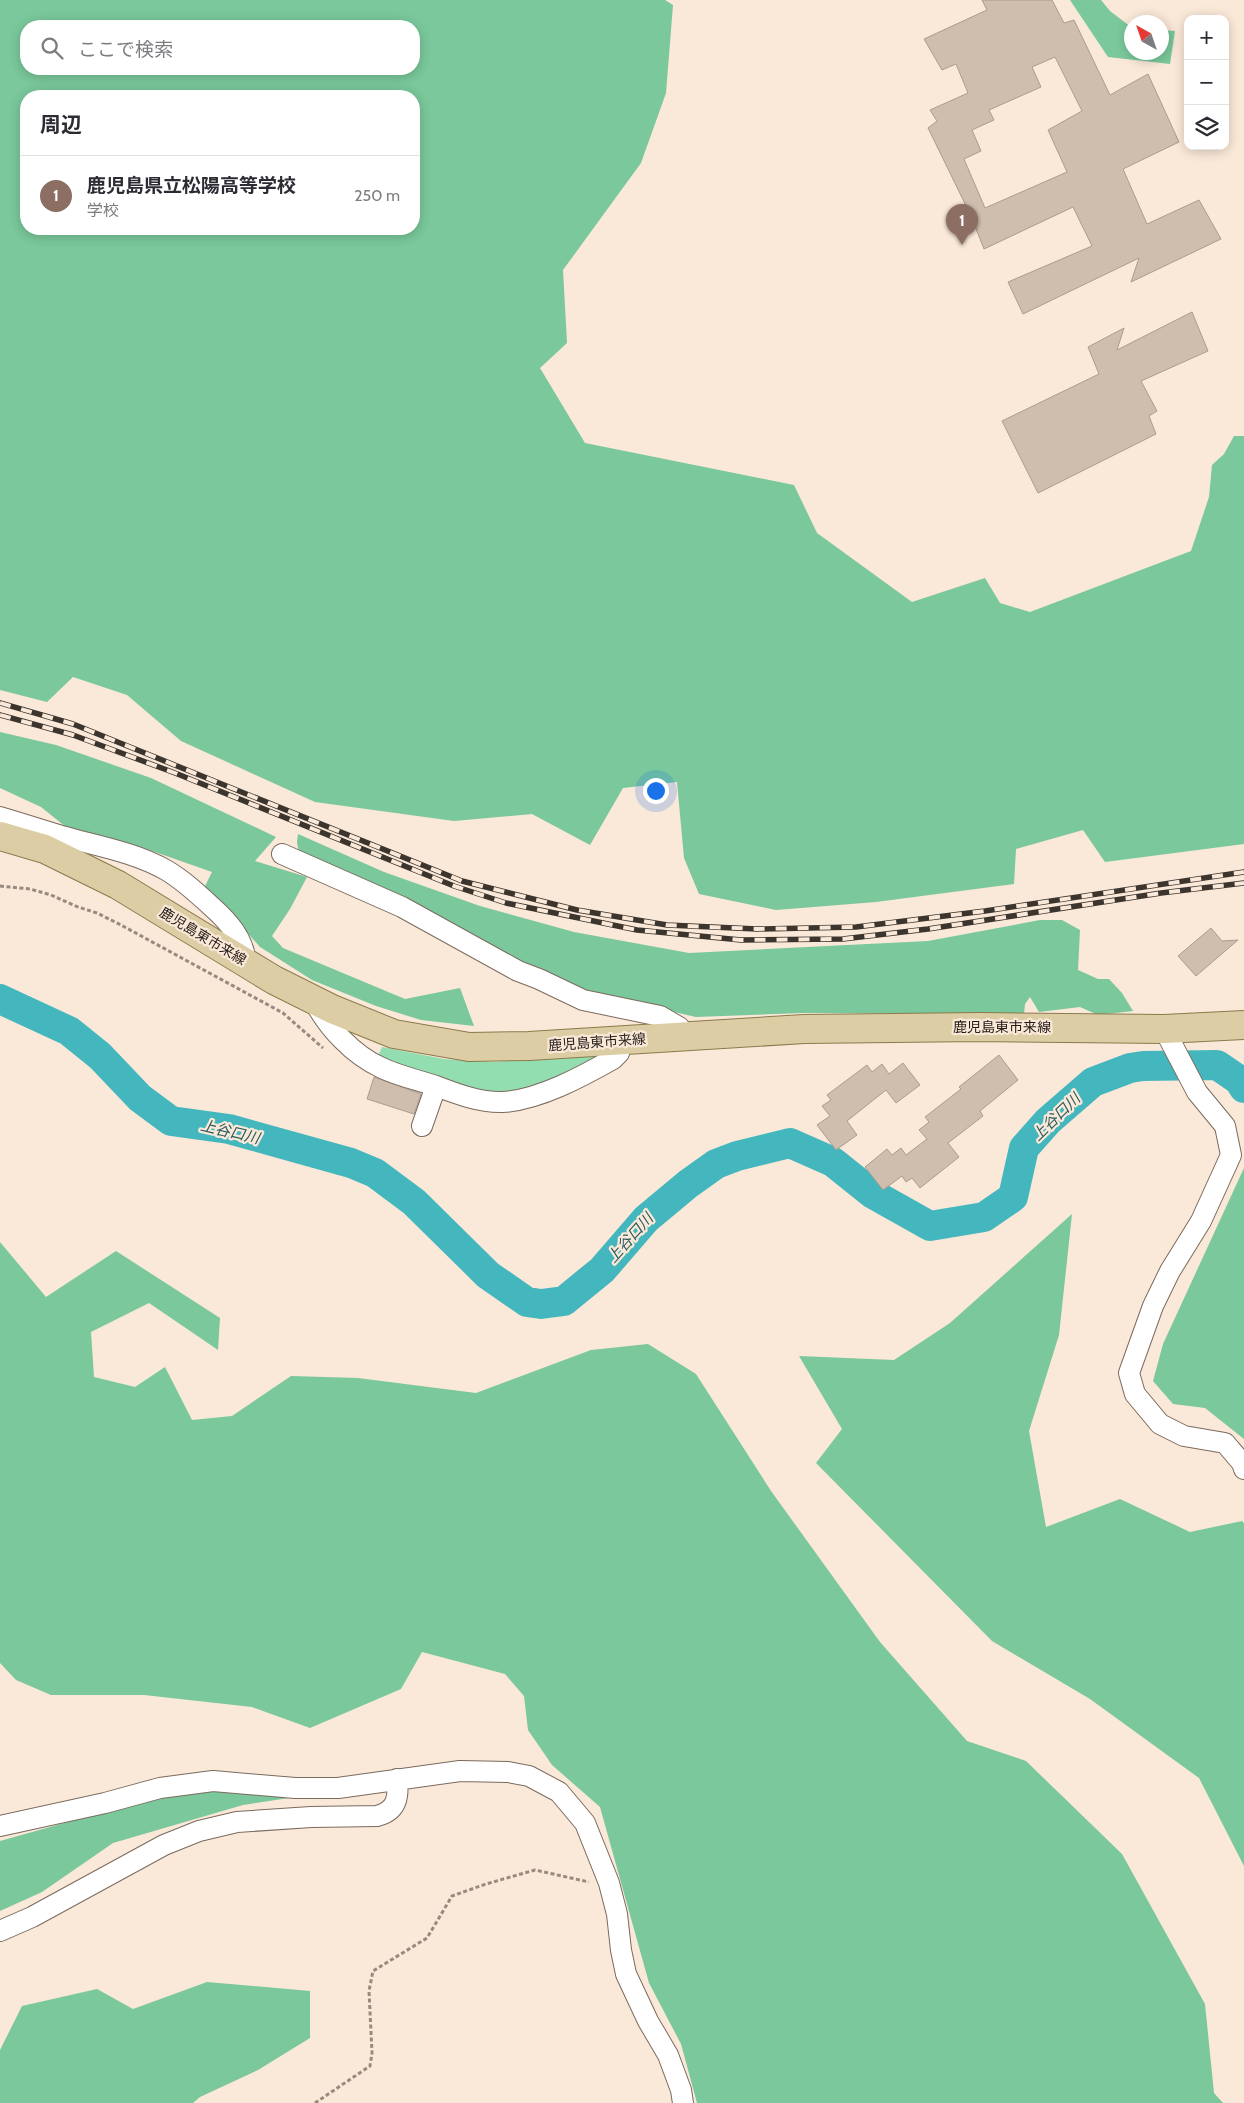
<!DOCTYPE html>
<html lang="ja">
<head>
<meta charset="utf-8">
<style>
	body { margin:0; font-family:Cabin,"Noto Sans JP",sans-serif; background:#f7f7f7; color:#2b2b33 }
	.controls { position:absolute; right:15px; top:15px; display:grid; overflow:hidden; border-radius:10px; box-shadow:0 2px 12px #0003 }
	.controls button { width:45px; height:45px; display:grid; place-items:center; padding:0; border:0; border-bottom:1px solid #e1e1e2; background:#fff; color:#2b2b33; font:25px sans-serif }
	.compass { position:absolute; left:1124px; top:15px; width:45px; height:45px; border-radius:50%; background:#fff; box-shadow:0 2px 12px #0003; rotate:320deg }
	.you { position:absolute; left:655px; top:790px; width:18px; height:18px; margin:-12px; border:4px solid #fff; border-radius:50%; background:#1a73e8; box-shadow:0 0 0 8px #1a73e833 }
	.badge { display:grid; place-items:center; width:32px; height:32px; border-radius:50%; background:#1a73e8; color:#fff; font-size:16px; font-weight:700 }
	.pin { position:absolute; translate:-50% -41px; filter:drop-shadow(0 1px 2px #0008) }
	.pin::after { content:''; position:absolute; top:26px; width:18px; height:15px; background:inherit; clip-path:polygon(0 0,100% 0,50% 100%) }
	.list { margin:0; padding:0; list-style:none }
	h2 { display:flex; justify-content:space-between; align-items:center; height:65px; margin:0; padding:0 20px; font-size:21px }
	h2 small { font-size:16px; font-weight:400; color:#7c7c81 }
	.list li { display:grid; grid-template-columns:32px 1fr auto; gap:15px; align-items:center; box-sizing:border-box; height:80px; padding:0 20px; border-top:1px solid #e1e1e2 }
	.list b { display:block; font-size:19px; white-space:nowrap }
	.list p { margin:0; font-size:16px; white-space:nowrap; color:#7c7c81 }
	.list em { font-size:16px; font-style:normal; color:#7c7c81 }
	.icon { flex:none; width:28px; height:28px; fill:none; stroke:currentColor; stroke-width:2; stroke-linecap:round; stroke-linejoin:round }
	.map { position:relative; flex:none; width:1244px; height:2103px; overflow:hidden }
	.search { position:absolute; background:#fff; box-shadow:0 2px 12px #0003; left:20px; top:20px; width:400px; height:55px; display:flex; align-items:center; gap:12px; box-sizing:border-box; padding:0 18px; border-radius:20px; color:#7c7c81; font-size:19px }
	.panel { position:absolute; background:#fff; box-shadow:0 2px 12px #0003; left:20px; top:90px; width:400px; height:145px; border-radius:20px }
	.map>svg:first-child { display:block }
	.green { fill:#93deb1 }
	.forest { fill:#7ac89b; fill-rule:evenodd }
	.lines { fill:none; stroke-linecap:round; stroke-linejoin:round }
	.river { stroke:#44b7be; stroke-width:30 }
	.building { fill:#cfbdae; stroke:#ad9b8d; fill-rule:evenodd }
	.street-casing { stroke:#7b6b5e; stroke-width:22 }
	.primary-casing { stroke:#8c7a4c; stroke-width:30 }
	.path { stroke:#978b7f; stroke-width:3; stroke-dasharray:4 2.5; stroke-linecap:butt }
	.street { stroke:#fff; stroke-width:20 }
	.primary { stroke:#dccda5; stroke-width:28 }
	.rail-casing { stroke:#3c352e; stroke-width:5.5 }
	.rail { stroke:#fae8d8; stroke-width:4; stroke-dasharray:11; stroke-linecap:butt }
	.labels { text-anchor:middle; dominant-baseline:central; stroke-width:4.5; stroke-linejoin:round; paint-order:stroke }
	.street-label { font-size:14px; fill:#231d17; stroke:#fae8d8 }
	.water-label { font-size:15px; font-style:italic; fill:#28595c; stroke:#fae8d8 }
</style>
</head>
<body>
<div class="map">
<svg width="1244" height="2103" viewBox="0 0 1244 2103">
	<rect width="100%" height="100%" fill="#fae8d8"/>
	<path class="green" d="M382 1047 444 1059 493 1062 607 1053 550 1082 513 1092 491 1094 472 1090 378 1056Z"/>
	<path class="forest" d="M0 0H665L673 5 666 93 641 163 563 270 567 343 540 368 585 443 794 485 817 533 912 602 985 578 1000 603 1030 612 1191 551 1209 497 1212 465 1224 454 1234 436H1244V844L1105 862 1083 830 1016 849 1014 884 876 902 776 910 699 894 684 858 677 782 623 788 590 845 532 814 454 821 315 802 181 741 127 695 73 677 47 702 0 690ZM26 26H414V69H26ZM414 96V229H26V96Z
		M1070 0H1101L1110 11 1131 27 1132 52H1162V30L1175 31 1170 64 1108 57Z
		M0 732 56 745 151 778 276 837 255 861 307 877 290 909 272 936 283 948 405 999 460 988 474 1026 421 1020 376 1006 312 980 260 947 205 886 212 872 135 845 66 827 41 807 0 788Z
		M298 834 384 872 480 906 574 932 689 953 928 941 1040 920H1062L1080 930 1078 970 1098 979H1109L1122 993 1133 1011 1098 1015 1080 1007 1039 1012 1030 997 1025 1004 1024 1014 803 1013 696 1017 590 993 558 980 299 853 297 842Z
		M1244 1168V1439L1205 1408 1173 1404 1153 1381 1163 1344Z
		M1072 1214 1059 1335 1029 1431 1046 1527 1120 1499 1190 1532 1242 1521 1244 1523V1866L1199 1778 1090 1699 992 1641 816 1463 842 1429 799 1356 894 1360 950 1323Z
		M0 1242 46 1297 116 1251 220 1318 218 1350 149 1303 91 1332 94 1377 135 1387 165 1367 192 1420 232 1416 291 1376 358 1378 476 1393 591 1350 648 1344 696 1374 771 1491 880 1642 967 1741 1026 1761 1122 1854 1205 2004 1214 2093 1223 2103H697L681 2044 649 1983 600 1807 552 1765 528 1730 524 1696 505 1674 422 1652 401 1689 310 1728 252 1707 144 1695H51L16 1680 0 1663Z
		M224 1790 280 1793 289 1798 243 1805 113 1843 42 1892 0 1911V1841L179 1791Z
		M207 1982 310 1991V2038L258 2070 200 2097 193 2103H0V2050L22 2006 97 1989 133 2009Z"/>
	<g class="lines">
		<path class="river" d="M0 999 69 1031 100 1056 140 1098 171 1121 229 1129 351 1163 375 1173 414 1202 488 1275 527 1302 541 1304 564 1301 602 1270 646 1219 688 1184 716 1164 737 1156 790 1143 833 1162 873 1194 930 1226 984 1217 1013 1197 1024 1148 1048 1121 1093 1082 1130 1068 1143 1066 1217 1065 1239 1080 1244 1088"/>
	</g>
	<path class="building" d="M982 0H1052L1064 23 1074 20 1110 95 1148 74 1179 142 1123 169 1147 224 1199 200 1221 239 1131 282 1139 258 1023 314 1008 282 1092 246 1073 207 984 249 971 216 928 128 937 121 930 110 968 93 956 64 942 70 924 39 987 10ZM1055 57 1082 111 1048 130 1067 172 985 208 964 159 981 151 972 130 994 120 989 110 1041 87 1032 67Z
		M1192 312 1208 351 1141 381 1157 411 1149 416 1156 434 1038 493 1002 421 1099 374 1088 347 1124 328 1117 350Z
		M1211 928 1222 941 1238 940 1196 976 1178 956Z
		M999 1055 1018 1080 980 1111 983 1116 948 1143 959 1157 920 1188 912 1178 906 1182 902 1176 883 1190 865 1167 887 1149 892 1155 901 1148 906 1155 927 1139 919 1130 929 1122 925 1117 961 1089 959 1087Z
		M903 1063 920 1085 896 1103 886 1090 847 1121 857 1135 836 1150 817 1125 830 1116 822 1106 831 1100 827 1095 867 1065 872 1072 882 1064 889 1074Z
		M374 1077 421 1094 414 1114 367 1099Z"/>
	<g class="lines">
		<g class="street-casing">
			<path id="street" d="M0 817C21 823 41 830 62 836 97 846 134 852 166 870 183 880 197 893 211 906 229 922 243 938 246 962
				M282 854 402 907 518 971 539 979 583 1000 660 1016 679 1027 686 1036
				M313 999C327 1027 353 1055 382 1068 399 1076 418 1080 436 1086 457 1094 481 1103 503 1102 539 1100 583 1076 613 1059L619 1053 622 1040
				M1164 1029 1197 1092 1225 1126 1231 1155 1201 1221 1170 1271 1153 1306 1129 1373 1135 1394 1160 1424 1184 1436 1225 1443 1242 1463 1244 1469
				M422 1126 436 1086
				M0 1826 105 1803 160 1788 213 1781 295 1788H338L460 1771 508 1772 529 1776 559 1792 585 1823 609 1883 617 1914 621 1950 626 1974 648 2021 668 2055 681 2090 683 2103
				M0 1931 32 1917 164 1845 199 1831 237 1822 311 1817 377 1816C397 1811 399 1797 397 1779"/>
		</g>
		<g class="primary-casing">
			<path id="primary" d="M0 836 45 849 118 885 274 980 332 1009 394 1034 469 1047 529 1046 804 1029 981 1027 1164 1029 1244 1025"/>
		</g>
		<path class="path" d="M0 886 30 889 51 895 78 907 97 913 121 925 283 1013 323 1048
			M315 2103 370 2066 372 2053 369 1991 373 1971 427 1938 452 1896 486 1884 535 1870 589 1882"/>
		<use href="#street" class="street"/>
		<use href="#primary" class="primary"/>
		<g class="rail-casing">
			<path id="rail" d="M0 703 73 724 462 881 577 910 667 925 757 929 856 927 985 911 1244 872
				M0 715 73 735 175 773 454 886 506 903 637 930 741 940 843 939 928 929 1161 893 1244 883"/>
		</g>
		<use href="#rail" class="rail"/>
	</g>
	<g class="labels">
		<g class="street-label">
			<text transform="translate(203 936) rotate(31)">鹿児島東市来線</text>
			<text x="1002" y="1027">鹿児島東市来線</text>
			<text transform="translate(597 1042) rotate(-4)">鹿児島東市来線</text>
		</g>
		<g class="water-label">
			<text transform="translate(1056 1117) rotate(-44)">上谷口川</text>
			<text transform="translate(230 1132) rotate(13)">上谷口川</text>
			<text transform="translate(630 1238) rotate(-48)">上谷口川</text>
		</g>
	</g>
</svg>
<div class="controls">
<button>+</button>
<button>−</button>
<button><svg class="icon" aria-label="layers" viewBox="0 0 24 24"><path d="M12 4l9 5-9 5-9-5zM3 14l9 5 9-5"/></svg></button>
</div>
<svg class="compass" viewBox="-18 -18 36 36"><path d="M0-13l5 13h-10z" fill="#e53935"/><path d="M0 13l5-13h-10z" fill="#7c7c81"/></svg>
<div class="you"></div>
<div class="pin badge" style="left:962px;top:245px;background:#8d6e63">1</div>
<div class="search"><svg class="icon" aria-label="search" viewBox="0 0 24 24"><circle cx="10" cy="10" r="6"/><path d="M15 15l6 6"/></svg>ここで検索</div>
<section class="panel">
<h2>周辺<small></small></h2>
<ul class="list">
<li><span class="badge" style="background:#8d6e63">1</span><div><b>鹿児島県立松陽高等学校</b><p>学校</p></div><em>250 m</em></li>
</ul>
</section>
</div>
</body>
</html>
